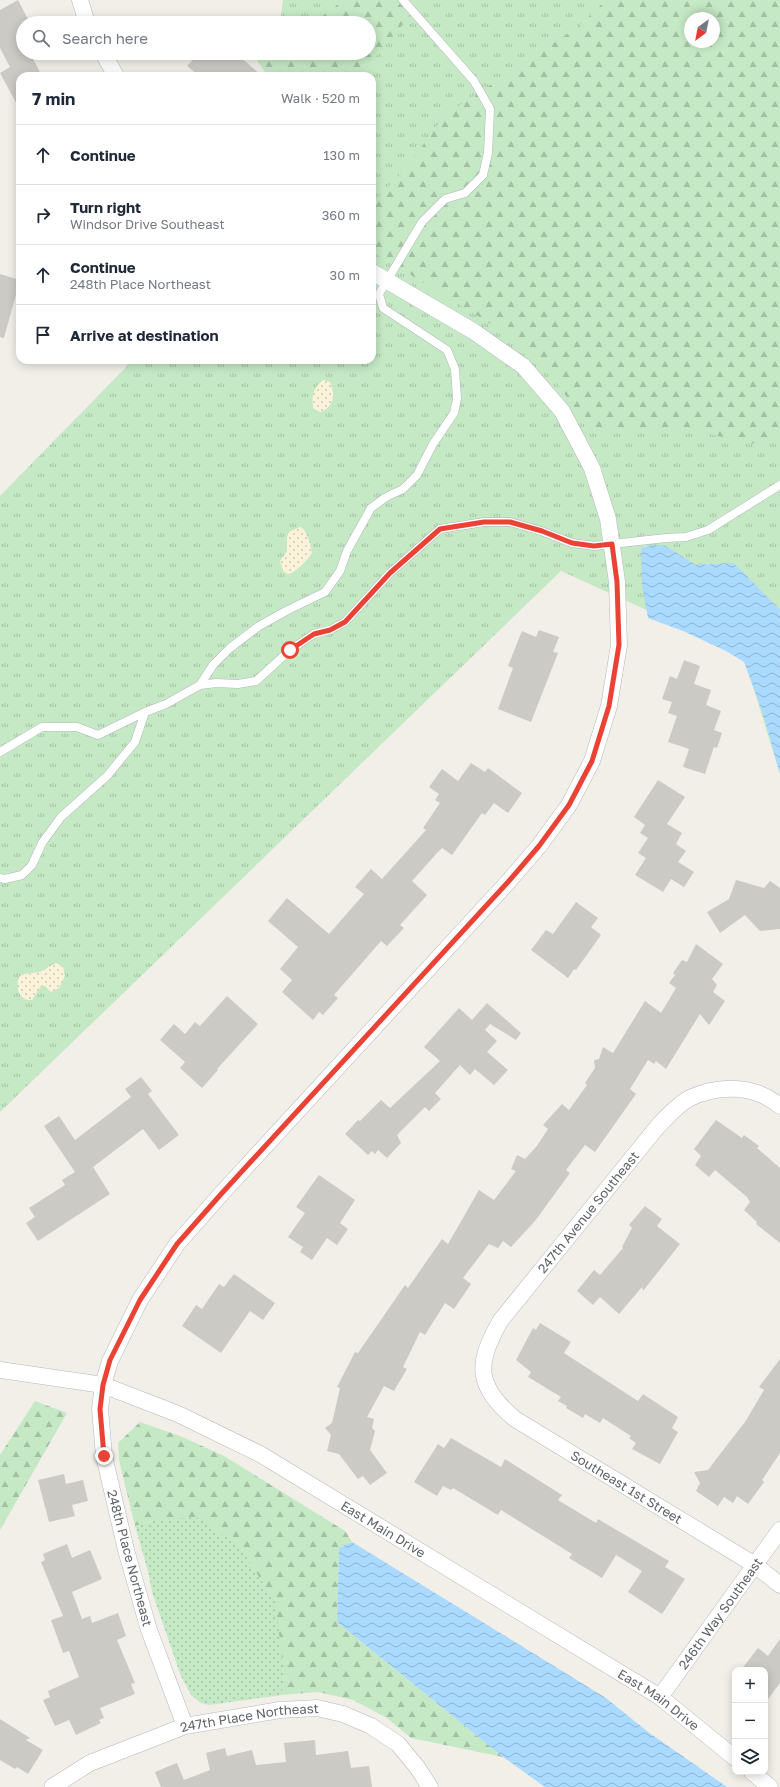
<!DOCTYPE html>
<html lang="en">
<head>
<meta charset="utf-8">
<style>
	body { margin:0; font-family:"Golos Text",sans-serif; background:#f2f2f3; color:#1f2937 }
	.controls { position:absolute; right:12px; bottom:12px; display:grid; overflow:hidden; border-radius:8px; box-shadow:0 2px 10px #0003 }
	.controls button { width:36px; height:36px; display:grid; place-items:center; padding:0; border:0; border-bottom:1px solid #e0e1e3; background:#fff; color:#1f2937; font:20px sans-serif }
	.compass { position:absolute; left:684px; top:12px; width:36px; height:36px; border-radius:50%; background:#fff; box-shadow:0 2px 10px #0003; rotate:212deg }
	.stop { position:absolute; width:12px; height:12px; margin:-9px; border:3px solid #ea4335; border-radius:50%; background:#fff }
	.stop.end { background:#ea4335; border-color:#fff; box-shadow:0 1px 4px #0008 }
	.list { margin:0; padding:0; list-style:none }
	h2 { display:flex; justify-content:space-between; align-items:center; height:52px; margin:0; padding:0 16px; font-size:17px }
	h2 small { font-size:13px; font-weight:400; color:#747a83 }
	.list li { display:grid; grid-template-columns:26px 1fr auto; gap:12px; align-items:center; box-sizing:border-box; height:60px; padding:0 16px; border-top:1px solid #e0e1e3 }
	.list b { display:block; font-size:15px; white-space:nowrap }
	.list p { margin:0; font-size:13px; white-space:nowrap; color:#747a83 }
	.list em { font-size:13px; font-style:normal; color:#747a83 }
	.icon { flex:none; width:22px; height:22px; fill:none; stroke:currentColor; stroke-width:2; stroke-linecap:round; stroke-linejoin:round }
	.map { position:relative; flex:none; width:780px; height:1787px; overflow:hidden }
	.search { position:absolute; background:#fff; box-shadow:0 2px 10px #0003; left:16px; top:16px; width:360px; height:44px; display:flex; align-items:center; gap:10px; box-sizing:border-box; padding:0 14px; border-radius:22px; color:#747a83; font-size:15px }
	.panel { position:absolute; background:#fff; box-shadow:0 2px 10px #0003; left:16px; top:72px; width:360px; height:292px; border-radius:12px }
	.map>svg:first-child { display:block }
	.grass { fill:url(#grass-tufts); fill-rule:evenodd }
	.forest { fill:url(#forest-firs); fill-rule:evenodd }
	.sand { fill:url(#sand-dots) }
	.park { fill:url(#park-dots) }
	.water { fill:url(#water-waves) }
	.building { fill:#cccac5 }
	.lines { fill:none; stroke-linecap:round; stroke-linejoin:round }
	.service-casing { stroke:#b5b8bc; stroke-width:9 }
	.minor-casing { stroke:#b5b8bc; stroke-width:17 }
	.service { stroke:#fff; stroke-width:8 }
	.minor { stroke:#fff; stroke-width:16 }
	.route { stroke:#ea4335; stroke-width:5 }
	.labels { text-anchor:middle; dominant-baseline:central; stroke-width:3; stroke-linejoin:round; paint-order:stroke }
	.street-label { font-size:13px; fill:#5f6368; stroke:#fff }
</style>
</head>
<body>
<div class="map">
<svg width="780" height="1787" viewBox="0 0 780 1787">
	<defs>
		<pattern id="grass-tufts" width="24" height="20" patternUnits="userSpaceOnUse"><rect width="24" height="20" fill="#c5e8c5"/><path d="M3 7l-1-3M5 7V3M7 7l1-3M15 17l-1-3M17 17v-4M19 17l1-3" fill="none" stroke="#a3c0a4"/></pattern>
		<pattern id="forest-firs" width="22" height="20" patternUnits="userSpaceOnUse"><rect width="22" height="20" fill="#c5e8c5"/><path d="M5 1l3.5 6h-7zM16 11l3.5 6h-7z" fill="#a3c0a4"/></pattern>
		<pattern id="sand-dots" width="8" height="8" patternUnits="userSpaceOnUse"><rect width="8" height="8" fill="#fbf3d9"/><path d="M2 2h.1M6 6h.1" fill="none" stroke="#cec8b4" stroke-width="1.8" stroke-linecap="round"/></pattern>
		<pattern id="park-dots" width="8" height="8" patternUnits="userSpaceOnUse"><rect width="8" height="8" fill="#c5e8c5"/><path d="M2 2h.1M6 6h.1" fill="none" stroke="#a3c0a4" stroke-width="1.8" stroke-linecap="round"/></pattern>
		<pattern id="water-waves" width="16" height="10" patternUnits="userSpaceOnUse"><rect width="16" height="10" fill="#aadaff"/><path d="M0 5q4-4 8 0t8 0" fill="none" stroke="#8eb4d2"/></pattern>
	</defs>
	<rect width="100%" height="100%" fill="#f1efe8"/>
	<path class="grass" d="M283 0H780V774L743 654 561 571 0 1112V496L133 360H372V76H275L369 53V23H280ZM690 18H714V42H690Z"/>
	<path class="forest" d="M344 0H424L359 76H264L265 72 256 59 265 53H369V23H313Z
		M606 0H780V436L751 444 693 430 589 428 555 380 502 331 372 251V204L406 168 445 115 578 27ZM690 18H714V42H690Z
		M35 1401 67 1413 0 1530V1455Z
		M140 1422 180 1436 224 1456 345 1531 352 1542 339 1548 337 1622 503 1757 411 1738 387 1718 353 1700 318 1692 282 1695 284 1673 274 1601 239 1546 153 1521 135 1526 119 1460 118 1443Z"/>
	<path class="sand" d="M324 380 330 382C335 393 335 406 321 412L314 409C310 399 314 385 324 380Z
		M300 527C307 529 311 546 312 553 307 561 295 573 287 574L283 571 280 561 287 551V537L289 532Z
		M56 963 63 967 65 976 59 988 51 992 45 986H41L32 1000C19 1002 14 985 20 976 27 972 34 974 42 971 47 969 50 965 56 963Z"/>
	<path class="park" d="M196 1517 239 1546 275 1601 284 1673 282 1695 209 1705 201 1703 191 1695 181 1676 152 1592 148 1571 135 1526 153 1521Z"/>
	<path class="water" d="M652 545H664L696 565 733 563 746 575 780 610V774L763 714 744 662 726 651 683 631 648 618 642 585 641 548Z
		M352 1542 606 1698 648 1732 727 1787H545L503 1757 337 1622 339 1548Z"/>
	<path class="building" d="M18 0 30 23H23V53H30L42 76H20V110L0 73 10 67 0 48V10Z
		M182 53H236L262 76H199L187 66 192 61Z
		M0 274 20 280 4 338 0 337Z
		M539 630 559 637 553 652 558 653 531 722 498 709 513 668 508 666 522 631 536 637Z
		M684 660 700 666 694 684 711 690 706 705 721 711 714 730 722 733 717 748 714 747 705 774 683 767 689 749 668 742 677 716 668 713 672 702 662 699 670 676 677 679Z
		M471 763 485 772 488 768 522 793 508 813 494 803 485 815 482 813 452 855 442 848 437 853 412 881 427 895 400 925 404 928 387 946 381 941 334 995 338 998 323 1015 319 1012 313 1020 282 992 292 980 280 969 298 947 268 921 287 898 329 934 364 894 355 887 371 869 382 879 426 830 423 828 440 803 435 800 439 794 429 787 442 769 458 781Z
		M658 780 685 797 667 824 682 833 676 844 686 851 678 862 694 872 684 887 671 879 663 892 635 875 646 858 638 853 648 838 640 833 645 825 634 817Z
		M736 880 764 888 770 881 780 888V929L760 931 745 915 720 933 707 912 729 899Z
		M576 902 598 918 591 927 601 935 576 970 574 969 568 978 531 950 546 930 553 934Z
		M696 944 723 964 712 979 717 985 713 992 725 1001 709 1025 700 1014 666 1069 656 1061 654 1064 648 1060 630 1089 636 1094 595 1152 585 1145 566 1170 570 1173 535 1221 511 1247 503 1241 498 1248 489 1244 463 1278 471 1284 454 1309 445 1303 425 1335 420 1332 403 1367 407 1369 394 1391 384 1386 367 1417 374 1419 372 1428 375 1431 370 1450 387 1473 370 1485 363 1476 358 1479 339 1454 327 1451 331 1435 325 1428 332 1423 340 1388 337 1387 355 1352 358 1353 405 1285 408 1288 442 1239 448 1244 479 1190 494 1200 516 1171 511 1169 517 1155 525 1159 536 1147 548 1129 543 1125 562 1104 569 1110 587 1085 585 1083 595 1068 594 1060 599 1059 603 1047 613 1053 645 1001 661 1013 676 988 669 983 675 975 673 973 682 960 687 962Z
		M227 996 258 1024 217 1069 218 1070 202 1088 180 1068 185 1062 160 1040 174 1024 185 1034 195 1022 200 1026Z
		M487 1003 521 1033 516 1040 490 1024 485 1030 497 1041 487 1052 508 1070 494 1085 475 1069 470 1075 460 1065 435 1093 441 1099 429 1111 425 1107 397 1135 401 1143 387 1158 378 1150 375 1154 372 1151 368 1155 345 1134 358 1120 360 1121 381 1100 390 1108 440 1061 424 1047 459 1008 472 1020Z
		M141 1077 152 1091 148 1094 179 1135 159 1150 143 1129 93 1167 110 1194 38 1241 26 1223 35 1217 29 1208 65 1185 62 1180 75 1172 44 1126 59 1116 75 1140 131 1097 125 1089Z
		M716 1120 742 1138 744 1135 759 1146 757 1148 780 1168V1243L756 1224 757 1222 744 1210 750 1202 747 1197 715 1170 709 1177 695 1165 701 1156 694 1149Z
		M319 1175 355 1200 340 1223 348 1229 337 1245 327 1238 312 1260 300 1252 303 1247 288 1237 305 1213 296 1207Z
		M645 1206 662 1219 657 1226 680 1244 643 1291 642 1287 619 1314 600 1297 593 1305 577 1291 594 1270 600 1275 623 1248 622 1247 632 1228 629 1225Z
		M234 1274 275 1303 263 1320 250 1311 221 1353 182 1326 196 1305 202 1309 219 1284 224 1287Z
		M540 1323 571 1342 564 1353 638 1401 643 1394 678 1417 672 1428 678 1432 660 1464 632 1449 636 1443 629 1438 631 1436 603 1418 600 1423 585 1414 583 1418 566 1408 567 1406 558 1401 561 1397 528 1377 531 1372 516 1360 533 1328 536 1330Z
		M780 1359V1453L762 1480 764 1482 748 1504 737 1496 733 1503 724 1497 718 1506 696 1491 700 1483 694 1472 708 1470 717 1458 745 1422 764 1390 759 1387Z
		M451 1438 501 1467 505 1459 562 1495 558 1500 596 1523 598 1519 669 1561 665 1567 685 1579 662 1614 628 1592 642 1571 616 1555 602 1578 569 1558 572 1554 501 1510 498 1515 453 1488 451 1490 443 1486 437 1496 414 1482 438 1444 444 1448Z
		M64 1474 66 1484 83 1480 88 1501 72 1505 75 1516 49 1522 38 1480Z
		M67 1544 72 1558 90 1550 102 1579 72 1592 82 1619 90 1616 92 1623 118 1613 126 1636 117 1640 135 1683 131 1684 135 1694 100 1708 104 1718 99 1720 101 1723 76 1735 69 1720 55 1726 43 1700 50 1697 48 1691 79 1677 69 1651 63 1653 51 1620 63 1616 41 1562 45 1560 43 1554Z
		M780 1639V1683L765 1703V1670H741L758 1648 768 1656Z
		M0 1719 30 1738 26 1740 43 1750 28 1774 17 1767 15 1769 0 1760Z
		M315 1740 316 1755 348 1751 351 1768 369 1766 372 1787H161L155 1772 177 1763 184 1780 210 1770 206 1753 225 1748 227 1756 252 1750 256 1765 286 1762 284 1743Z"/>
	<g class="lines">
		<g class="service-casing">
			<path id="service" d="M200 685 213 665 230 648 259 626 288 610 325 592 340 571 347 551 371 508 386 497 403 489 417 475 433 444 454 413 457 399 455 369 447 350 383 308 379 294 422 222 445 199 465 193 483 175 488 153 490 109 474 81 403 0
				M0 752 42 727H77L98 735 145 712
				M0 878 5 879 22 875 32 865 42 843 61 817 107 776 135 742 145 712 166 704 200 685 216 683 238 684 256 681 290 650 314 634 330 630 345 622 390 573 440 529 484 522H510L541 531 572 543 594 546 666 538 686 537 708 530 780 485"/>
		</g>
		<g class="minor-casing">
			<g id="minor">
				<path d="M80 0 87 23"/>
				<path d="M103 53 116 76"/>
				<path id="s1" d="M780 1106C755 1085 719 1084 690 1098 678 1104 668 1116 658 1126L501 1320C475 1364 476 1386 515 1419L755 1565 780 1585"/>
				<path id="s2" d="M0 1370 103 1385 178 1414 260 1454 660 1697 735 1758"/>
				<path id="s3" d="M660 1697 780 1530"/>
				<path d="M185 1726 149 1630 126 1550 104 1456 100 1409 103 1385 110 1361 140 1300 177 1244 222 1193 508 882 539 846 569 805 592 761 609 706 619 645 617 582 608 519 592 468 562 411 523 366 473 331 372 272"/>
				<path d="M752 1772 770 1787"/>
				<path id="s4" d="M52 1787 90 1763 185 1726 280 1710 317 1708 343 1714 371 1726 398 1744 417 1767 430 1787"/>
			</g>
		</g>
		<use href="#service" class="service"/>
		<use href="#minor" class="minor"/>
	</g>
	<g class="lines">
		<path class="route" d="M104 1456 100 1409 103 1385 110 1360 140 1300 177 1244 222 1193 508 882 539 846 569 805 592 761 609 706 619 645 617 582 612 544 594 546 572 543 542 531 510 522H484L440 529 390 573 345 622 330 630 314 634 290 650"/>
	</g>
	<g class="labels">
		<g class="street-label">
			<text transform="translate(588 1212) rotate(-51)">247th Avenue Southeast</text>
			<text stroke="none"><textPath href="#s1" startOffset="632">Southeast 1st Street</textPath></text>
			<text stroke="none"><textPath href="#s2" startOffset="420">East Main Drive</textPath></text>
			<text transform="translate(130 1558) rotate(75)">248th Place Northeast</text>
			<text stroke="none"><textPath href="#s3" startOffset="103">246th Way Southeast</textPath></text>
			<text stroke="none"><textPath href="#s2" startOffset="744">East Main Drive</textPath></text>
			<text stroke="none"><textPath href="#s4" startOffset="212">247th Place Northeast</textPath></text>
		</g>
	</g>
</svg>
<div class="controls">
<button>+</button>
<button>−</button>
<button><svg class="icon" aria-label="layers" viewBox="0 0 24 24"><path d="M12 4l9 5-9 5-9-5zM3 14l9 5 9-5"/></svg></button>
</div>
<svg class="compass" viewBox="-18 -18 36 36"><path d="M0-13l5 13h-10z" fill="#e53935"/><path d="M0 13l5-13h-10z" fill="#747a83"/></svg>
<div class="stop" style="left:290px;top:650px"></div>
<div class="stop end" style="left:104px;top:1456px"></div>
<div class="search"><svg class="icon" aria-label="search" viewBox="0 0 24 24"><circle cx="10" cy="10" r="6"/><path d="M15 15l6 6"/></svg>Search here</div>
<section class="panel">
<h2>7 min<small>Walk · 520 m</small></h2>
<ul class="list">
<li><svg class="icon" aria-label="ahead" viewBox="0 0 24 24"><path d="M12 20V5M6 11l6-6 6 6"/></svg><div><b>Continue</b></div><em>130 m</em></li>
<li><svg class="icon" aria-label="right" viewBox="0 0 24 24"><path d="M7 20v-9h11M14 6l5 5-5 5"/></svg><div><b>Turn right</b><p>Windsor Drive Southeast</p></div><em>360 m</em></li>
<li><svg class="icon" aria-label="ahead" viewBox="0 0 24 24"><path d="M12 20V5M6 11l6-6 6 6"/></svg><div><b>Continue</b><p>248th Place Northeast</p></div><em>30 m</em></li>
<li><svg class="icon" aria-label="arrive" viewBox="0 0 24 24"><path d="M6 21V4h12l-3 4 3 4H6"/></svg><div><b>Arrive at destination</b></div></li>
</ul>
</section>
</div>
</body>
</html>
